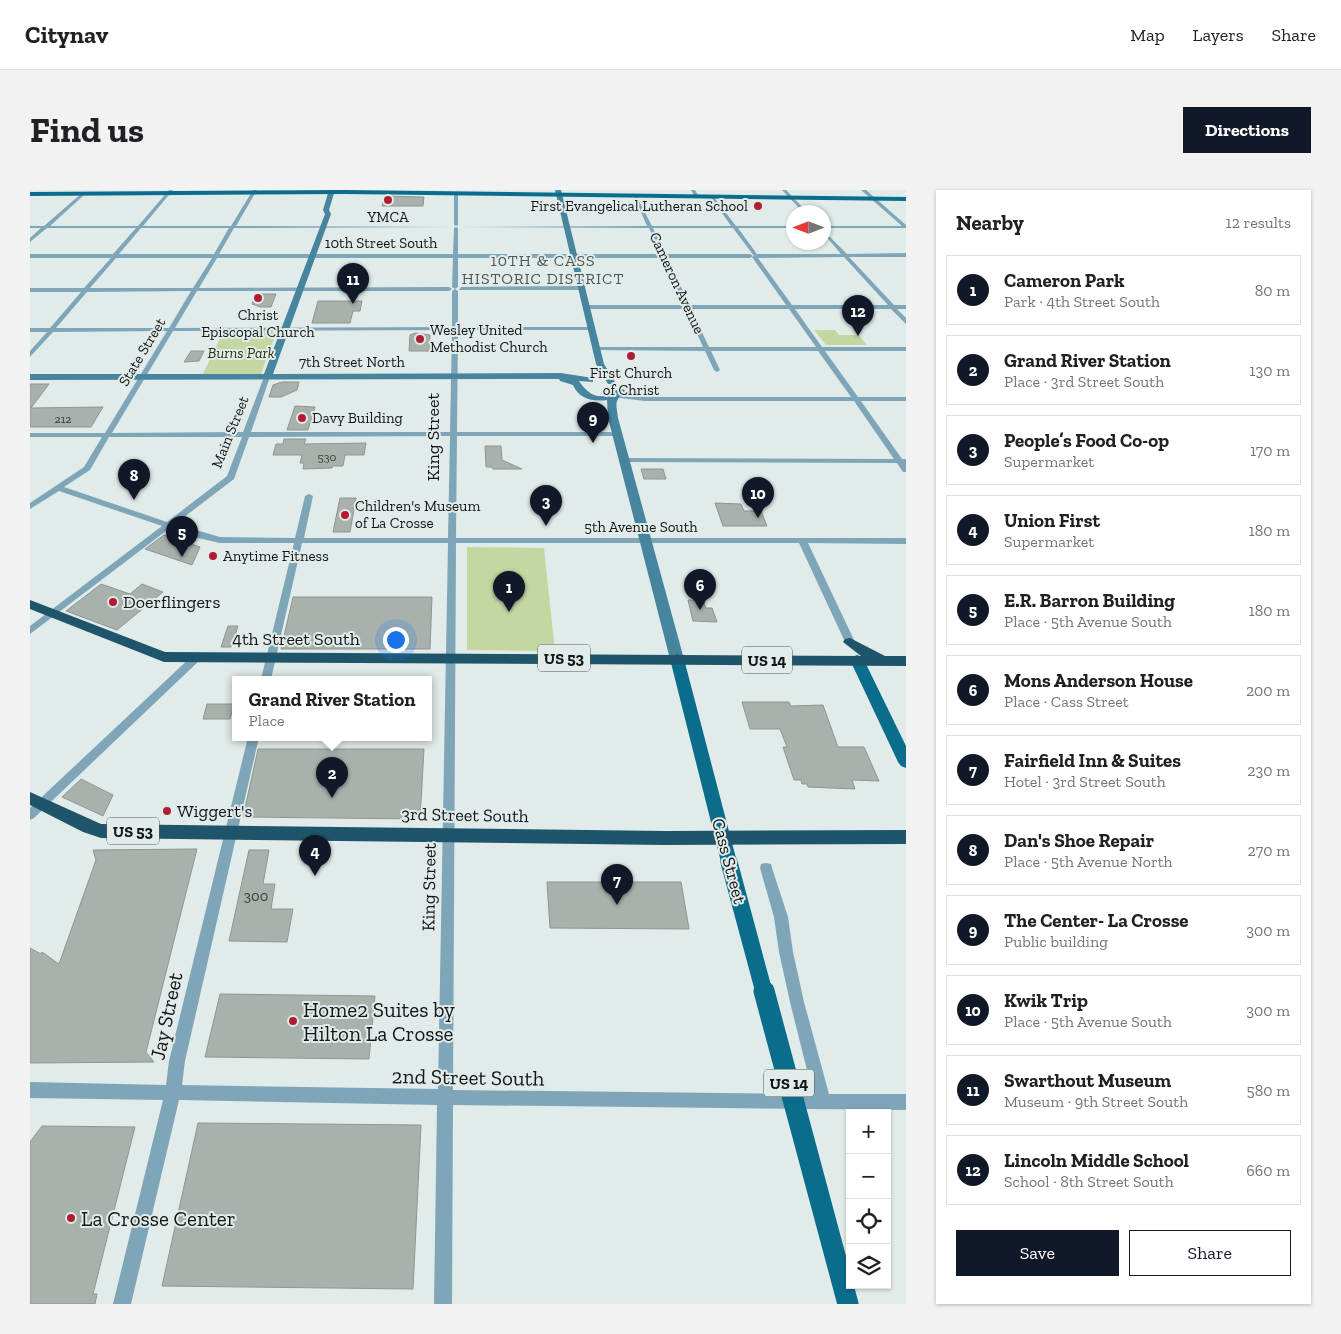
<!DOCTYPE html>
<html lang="en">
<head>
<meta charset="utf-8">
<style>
	body { margin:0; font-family:"Zilla Slab",serif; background:#f2f2f2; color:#202124 }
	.controls { position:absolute; right:15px; bottom:15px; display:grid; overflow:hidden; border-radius:0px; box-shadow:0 1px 4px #0004 }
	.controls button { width:45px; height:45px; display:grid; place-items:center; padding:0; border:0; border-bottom:1px solid #e0e0e0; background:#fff; color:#202124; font:25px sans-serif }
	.compass { position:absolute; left:756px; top:15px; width:45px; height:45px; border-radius:50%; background:#fff; box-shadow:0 1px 4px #0004; rotate:270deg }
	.you { position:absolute; left:365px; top:449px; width:18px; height:18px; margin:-12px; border:4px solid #fff; border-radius:50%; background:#1a73e8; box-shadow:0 0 0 8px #1a73e833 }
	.badge { display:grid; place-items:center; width:32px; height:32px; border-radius:50%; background:#111827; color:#fff; font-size:16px; font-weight:700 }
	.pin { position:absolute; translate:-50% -41px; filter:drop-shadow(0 1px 2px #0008) }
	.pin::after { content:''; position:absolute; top:26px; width:18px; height:15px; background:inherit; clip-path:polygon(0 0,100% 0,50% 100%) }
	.popup { position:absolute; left:202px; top:486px; width:200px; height:65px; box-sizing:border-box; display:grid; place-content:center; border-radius:0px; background:#fff; filter:drop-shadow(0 1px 4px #0005); font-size:16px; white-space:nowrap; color:#757577 }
	.popup b { font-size:19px; color:#202124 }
	.popup::after { content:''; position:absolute; left:50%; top:100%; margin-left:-10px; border:10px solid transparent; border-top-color:#fff }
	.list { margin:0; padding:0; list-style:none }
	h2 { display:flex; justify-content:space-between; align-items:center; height:65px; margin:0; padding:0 20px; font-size:21px }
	h2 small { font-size:16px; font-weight:400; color:#757577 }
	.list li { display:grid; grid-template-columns:32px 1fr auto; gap:15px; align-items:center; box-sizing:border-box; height:70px; margin:0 10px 10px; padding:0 10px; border:1px solid #e0e0e0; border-radius:0px }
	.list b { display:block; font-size:19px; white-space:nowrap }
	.list p { margin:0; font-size:16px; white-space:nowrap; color:#757577 }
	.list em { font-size:16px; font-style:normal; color:#757577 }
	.actions { display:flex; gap:10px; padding:15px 20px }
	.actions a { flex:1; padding:11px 0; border:1px solid #111827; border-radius:0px; text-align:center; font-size:18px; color:#111827 }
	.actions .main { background:#111827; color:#fff }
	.icon { flex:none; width:28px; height:28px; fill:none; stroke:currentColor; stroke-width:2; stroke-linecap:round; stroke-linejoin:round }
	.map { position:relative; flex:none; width:876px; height:1114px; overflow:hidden; border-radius:0px }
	header { display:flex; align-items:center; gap:30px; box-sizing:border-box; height:70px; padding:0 25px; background:#fff; border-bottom:1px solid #e0e0e0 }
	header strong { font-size:24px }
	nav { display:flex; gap:28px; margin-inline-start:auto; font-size:18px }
	.intro { display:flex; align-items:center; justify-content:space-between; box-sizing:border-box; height:120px; padding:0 30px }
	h1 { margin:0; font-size:35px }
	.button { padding:12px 22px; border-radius:0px; background:#111827; color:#fff; font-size:18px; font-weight:700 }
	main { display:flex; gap:30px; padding:0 30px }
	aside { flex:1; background:#fff; border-radius:0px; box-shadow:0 1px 4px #0004 }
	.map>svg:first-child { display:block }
	.green { fill:#c4d7a1 }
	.building { fill:#a9b1ac; stroke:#8f9692 }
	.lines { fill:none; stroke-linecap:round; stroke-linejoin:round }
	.street { fill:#7fa6b8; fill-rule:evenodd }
	.secondary { fill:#47859f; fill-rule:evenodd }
	.primary { fill:#0a6d8c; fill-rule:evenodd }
	.highway { fill:#1e556a; fill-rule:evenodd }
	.primary-bridge-far1 { stroke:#0a6d8c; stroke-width:17 }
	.primary-bridge { stroke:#0a6d8c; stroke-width:21 }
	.poi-dot { fill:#b01d31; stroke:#e1ebea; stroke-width:2 }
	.labels { text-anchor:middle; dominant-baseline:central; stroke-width:4; stroke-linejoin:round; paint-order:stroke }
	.far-number-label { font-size:12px; fill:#383d3c }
	.far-poi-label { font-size:15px; fill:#121616; stroke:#e1ebea; text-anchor:start }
	.far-street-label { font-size:15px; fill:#121616; stroke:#e1ebea }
	.far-park-label { font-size:15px; font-style:italic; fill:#27310f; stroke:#e1ebea }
	.number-label { font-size:15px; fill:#383d3c }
	.far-neighbourhood-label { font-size:16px; letter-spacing:1px; fill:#4d5555; stroke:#e1ebea }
	.shield { fill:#e1ebea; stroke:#505656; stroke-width:1 }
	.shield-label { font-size:16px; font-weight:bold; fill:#121616 }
	.street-label { font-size:18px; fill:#121616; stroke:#e1ebea }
	.poi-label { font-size:18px; fill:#121616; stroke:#e1ebea; text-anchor:start }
	.near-poi-label { font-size:21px; fill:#121616; stroke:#e1ebea; text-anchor:start }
	.near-street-label { font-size:21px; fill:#121616; stroke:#e1ebea }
</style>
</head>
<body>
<header>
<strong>Citynav</strong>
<nav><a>Map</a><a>Layers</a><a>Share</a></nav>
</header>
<div class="intro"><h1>Find us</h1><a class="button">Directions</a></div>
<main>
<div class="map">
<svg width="876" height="1114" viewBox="0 0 876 1114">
	<rect width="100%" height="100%" fill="#e1ebea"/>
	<path class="green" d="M784 140H805L809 145H829L837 155H796Z
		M247 141 231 184H173L193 142Z
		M437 357 514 358 525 461 437 460Z"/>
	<path class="building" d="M355 6 394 7 393 16H352Z
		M226 104H246L241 117H230L222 114Z
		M288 111H332L330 121H323L320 133H282Z
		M385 143 400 145 399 161H379L380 145Z
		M161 161H174L169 171 154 172Z
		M252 192H269L267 200 251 207H239L243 195Z
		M0 194H19L1 218 73 217 61 237H0Z
		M265 216 285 217 278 240H257Z
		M254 249H276L274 254 336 253 334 265H315L313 276H303L302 278 273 279 274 273H270L272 265H243L246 254H253Z
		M455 256H471L472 270 492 279H463L462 277H456Z
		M611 279H633L636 289H614Z
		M310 308H326L320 342H303Z
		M685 313 711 314 714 321H731L737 336H693Z
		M134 345 170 357 162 375 115 359Z
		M71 394 100 404 112 394 133 402 87 440 36 421Z
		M263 407H402L400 459H251Z
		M658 410H673L676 418H682L687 432 663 431Z
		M198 436H208L201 457H191Z
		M712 512H759L761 516 793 515 808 557H834L849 591 822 590 825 599 778 597 777 594H772L771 590H764L753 557H757L750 539H720Z
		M177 514H204L200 529H173Z
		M228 559H394L390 629 213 627Z
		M51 589 83 605 73 626 32 607Z
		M167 659 116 862 124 872 0 873V758L11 764 12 762 29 774 66 670 63 660Z
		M219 660H239L233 694H245L241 719H263L257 752 199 751Z
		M517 692H651L659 739 520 738Z
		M190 804 345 806 339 869 175 867Z
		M168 933 391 935 383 1099 132 1096Z
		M12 936 105 937 63 1104H67L65 1114H0V952Z"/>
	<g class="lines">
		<path class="street" d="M139 0H143L113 36H201L223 0H227L206 36 423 37 204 38 189 64H423L424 38 426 37 428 38V64H631L619 38 429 37 617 36 604 6 606 5 622 36H701L681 7 683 6 706 36H764V38H708L727 64 724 66 703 38H623L636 64H720L723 66 720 68H637L660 115H756L722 67 728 64H811L794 44V41L817 64 876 63V67H819L864 115H876V119H867L876 128V134L861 119H765L792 157H876V161H795L828 207H876V211H831L872 269H876V282H873L867 273 592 272V268H595L864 269 824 211H615L582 207 581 206 584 204 615 207H821L788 161H681L690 180 687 182 684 180 675 161 564 160V158L566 157H673L656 119H556L553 117 556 115H654L632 68H428V97L425 99 422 97 423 68H187L169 98 419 97 422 99 419 101H167L145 138 422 137V101L425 99 428 101V137H563L564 138 561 140H428L427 242H588L592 244 588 246H427L426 348H876V354L778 353 825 452 820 455 815 452 769 353H426L423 900 783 904 760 812 749 762 744 727 730 678 731 674 736 673 741 674 742 678 758 727 763 762 774 812 799 904H876V920L423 915 422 1114H404L407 915 149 910 101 1114H83L133 910 0 908V892L136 895 139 871 218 547H229L155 871 152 895 408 899 418 353H272L241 489H231L264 353H190L168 348 140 338 0 444V436L132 336 29 301 0 319V313L54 277 72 247H0V243H75L137 141 23 142 0 167V161L17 142H0V138H20L51 102H0V98H54L81 68H0V64H83L106 38H17L0 52V48L11 38H0V36H14L52 3 54 5 20 36H108ZM111 38H199L184 64H89ZM814 67 858 115H762L728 68ZM86 68H182L163 98H60ZM161 101 139 138H26L57 102ZM661 119H759L786 157H679ZM422 140 420 242H221L240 187 237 185 234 187 213 242 82 243 143 141ZM420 246 418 348H274L283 306 279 304 275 306 265 348 190 347 145 334 204 289 219 247ZM79 247H212L197 286 137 332 34 297 60 280Z
			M661 0H665L669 7H665Z
			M752 0H756L777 22H773Z
			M831 0H836L876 35V38H794V36H872Z
			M426 3 428 4V35L426 36 424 35V4Z
			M431 97 552 96 555 98 552 100H429Z
			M167 464 171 465 172 467 171 469 4 628 0 630V618L163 465Z"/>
		<path class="secondary" d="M299 0H305L299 20 301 24 243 184 531 183 563 188V192L549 191C557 203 567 211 582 203 587 200 587 198 593 199L595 201C584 212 586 212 588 228L654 469 652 472H642L640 469 578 228 577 210C563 212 549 209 543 195L530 191 529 189 0 190V184H234L295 24 293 20Z
			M525 0H531L574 174 585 192 584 194H578L566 174Z"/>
		<path class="primary" d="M315 0 876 7V11L315 4 0 6V2Z
			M647 464 652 466 654 469 707 672 705 677 699 679 693 677 691 672 640 469 642 466Z
			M827 465 832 467 834 470 876 556V578L871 576 868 572 820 470 822 467Z"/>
		<path class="highway" d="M0 410 135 462 831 466 813 452 815 449 820 448 855 466H876V476L134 472 0 419Z
			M0 602 71 634 635 641 876 640V654L635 655 71 648 53 642 0 615Z"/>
		<path class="primary-bridge-far1" d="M699 672 734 802"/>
		<path class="primary-bridge" d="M734 801 818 1114"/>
	</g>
	<g class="poi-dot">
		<circle cx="358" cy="10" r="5"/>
		<circle cx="728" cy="16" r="5"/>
		<circle cx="228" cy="108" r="5"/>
		<circle cx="390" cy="149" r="5"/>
		<circle cx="601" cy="166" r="5"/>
		<circle cx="272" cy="228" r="5"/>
		<circle cx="315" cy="325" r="5"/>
		<circle cx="183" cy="366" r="5"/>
		<circle cx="83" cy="412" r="5"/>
		<circle cx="137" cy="621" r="5"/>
		<circle cx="263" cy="831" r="5"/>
		<circle cx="41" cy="1028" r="5"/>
	</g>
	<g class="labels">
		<g class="far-number-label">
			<text x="33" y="229">212</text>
			<text x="297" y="267">530</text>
		</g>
		<g class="far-poi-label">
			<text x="718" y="16" text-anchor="end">First Evangelical Lutheran School</text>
			<text x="358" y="27" text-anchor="middle">YMCA</text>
			<text x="228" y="125" text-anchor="middle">Christ<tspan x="228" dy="17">Episcopal Church</tspan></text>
			<text x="400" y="140">Wesley United<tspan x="400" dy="17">Methodist Church</tspan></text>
			<text x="601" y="183" text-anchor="middle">First Church<tspan x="601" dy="17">of Christ</tspan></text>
			<text x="282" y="228">Davy Building</text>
			<text x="325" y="316">Children's Museum<tspan x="325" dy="17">of La Crosse</tspan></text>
			<text x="193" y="366">Anytime Fitness</text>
		</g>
		<g class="far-street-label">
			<text x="351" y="53">10th Street South</text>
			<text transform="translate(647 93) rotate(65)">Cameron Avenue</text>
			<text transform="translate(112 162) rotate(-59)">State Street</text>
			<text x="322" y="172">7th Street North</text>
			<text transform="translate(200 242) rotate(-68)">Main Street</text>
			<text x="611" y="337">5th Avenue South</text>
		</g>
		<g class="far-park-label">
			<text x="211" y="163">Burns Park</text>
		</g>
		<g class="number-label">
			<text x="226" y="706">300</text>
		</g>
		<g class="far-neighbourhood-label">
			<text x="513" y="70">10TH &amp; CASS<tspan x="513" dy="18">HISTORIC DISTRICT</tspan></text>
		</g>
		<g class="shield">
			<rect x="508" y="454.5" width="52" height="27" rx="4"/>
			<rect x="712" y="456.5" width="50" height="27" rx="4"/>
			<rect x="77" y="627.5" width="52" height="27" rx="4"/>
			<rect x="734" y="879.5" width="50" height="27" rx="4"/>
		</g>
		<g class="shield-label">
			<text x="534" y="468">US 53</text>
			<text x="737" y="470">US 14</text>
			<text x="103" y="641">US 53</text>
			<text x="759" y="893">US 14</text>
		</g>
		<g class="street-label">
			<text transform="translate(403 247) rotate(-90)">King Street</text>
			<text x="266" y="449">4th Street South</text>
			<text transform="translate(435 625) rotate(1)">3rd Street South</text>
			<text transform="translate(699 671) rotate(75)">Cass Street</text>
			<text transform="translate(399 697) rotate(-89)">King Street</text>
		</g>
		<g class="poi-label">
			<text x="93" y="412">Doerflingers</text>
			<text x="147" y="621">Wiggert's</text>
		</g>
		<g class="near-poi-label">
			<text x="273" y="819">Home2 Suites by<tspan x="273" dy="24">Hilton La Crosse</tspan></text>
			<text x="51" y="1028">La Crosse Center</text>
		</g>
		<g class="near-street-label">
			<text transform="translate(136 826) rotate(-78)">Jay Street</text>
			<text transform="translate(438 887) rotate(1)">2nd Street South</text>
		</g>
	</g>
</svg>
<div class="controls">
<button>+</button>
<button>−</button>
<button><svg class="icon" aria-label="locate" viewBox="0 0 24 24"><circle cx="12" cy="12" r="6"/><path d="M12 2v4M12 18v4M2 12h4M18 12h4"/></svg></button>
<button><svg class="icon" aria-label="layers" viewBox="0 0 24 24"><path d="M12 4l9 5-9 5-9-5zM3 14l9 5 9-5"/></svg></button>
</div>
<svg class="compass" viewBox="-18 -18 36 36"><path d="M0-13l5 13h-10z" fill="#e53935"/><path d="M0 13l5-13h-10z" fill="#757577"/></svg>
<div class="you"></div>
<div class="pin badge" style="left:479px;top:422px">1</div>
<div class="pin badge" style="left:302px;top:608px">2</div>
<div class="popup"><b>Grand River Station</b>Place</div>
<div class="pin badge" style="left:516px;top:336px">3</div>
<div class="pin badge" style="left:285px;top:686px">4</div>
<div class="pin badge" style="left:152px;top:367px">5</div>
<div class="pin badge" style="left:670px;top:420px">6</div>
<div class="pin badge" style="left:587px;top:715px">7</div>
<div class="pin badge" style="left:104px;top:310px">8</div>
<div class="pin badge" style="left:563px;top:253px">9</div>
<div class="pin badge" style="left:728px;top:328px">10</div>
<div class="pin badge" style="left:323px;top:114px">11</div>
<div class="pin badge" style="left:828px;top:146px">12</div>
</div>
<aside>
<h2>Nearby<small>12 results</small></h2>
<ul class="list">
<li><span class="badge">1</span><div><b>Cameron Park</b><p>Park · 4th Street South</p></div><em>80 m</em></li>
<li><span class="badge">2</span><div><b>Grand River Station</b><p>Place · 3rd Street South</p></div><em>130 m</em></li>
<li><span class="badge">3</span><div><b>People’s Food Co-op</b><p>Supermarket</p></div><em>170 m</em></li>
<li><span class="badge">4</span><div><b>Union First</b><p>Supermarket</p></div><em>180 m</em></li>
<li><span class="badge">5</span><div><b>E.R. Barron Building</b><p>Place · 5th Avenue South</p></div><em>180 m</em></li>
<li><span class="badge">6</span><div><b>Mons Anderson House</b><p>Place · Cass Street</p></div><em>200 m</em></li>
<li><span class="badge">7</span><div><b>Fairfield Inn &amp; Suites</b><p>Hotel · 3rd Street South</p></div><em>230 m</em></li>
<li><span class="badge">8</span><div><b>Dan's Shoe Repair</b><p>Place · 5th Avenue North</p></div><em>270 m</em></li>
<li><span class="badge">9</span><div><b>The Center- La Crosse</b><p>Public building</p></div><em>300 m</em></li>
<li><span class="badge">10</span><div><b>Kwik Trip</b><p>Place · 5th Avenue South</p></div><em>300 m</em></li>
<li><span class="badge">11</span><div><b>Swarthout Museum</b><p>Museum · 9th Street South</p></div><em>580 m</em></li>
<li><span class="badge">12</span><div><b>Lincoln Middle School</b><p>School · 8th Street South</p></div><em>660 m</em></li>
</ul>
<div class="actions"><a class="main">Save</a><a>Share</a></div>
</aside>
</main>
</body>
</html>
